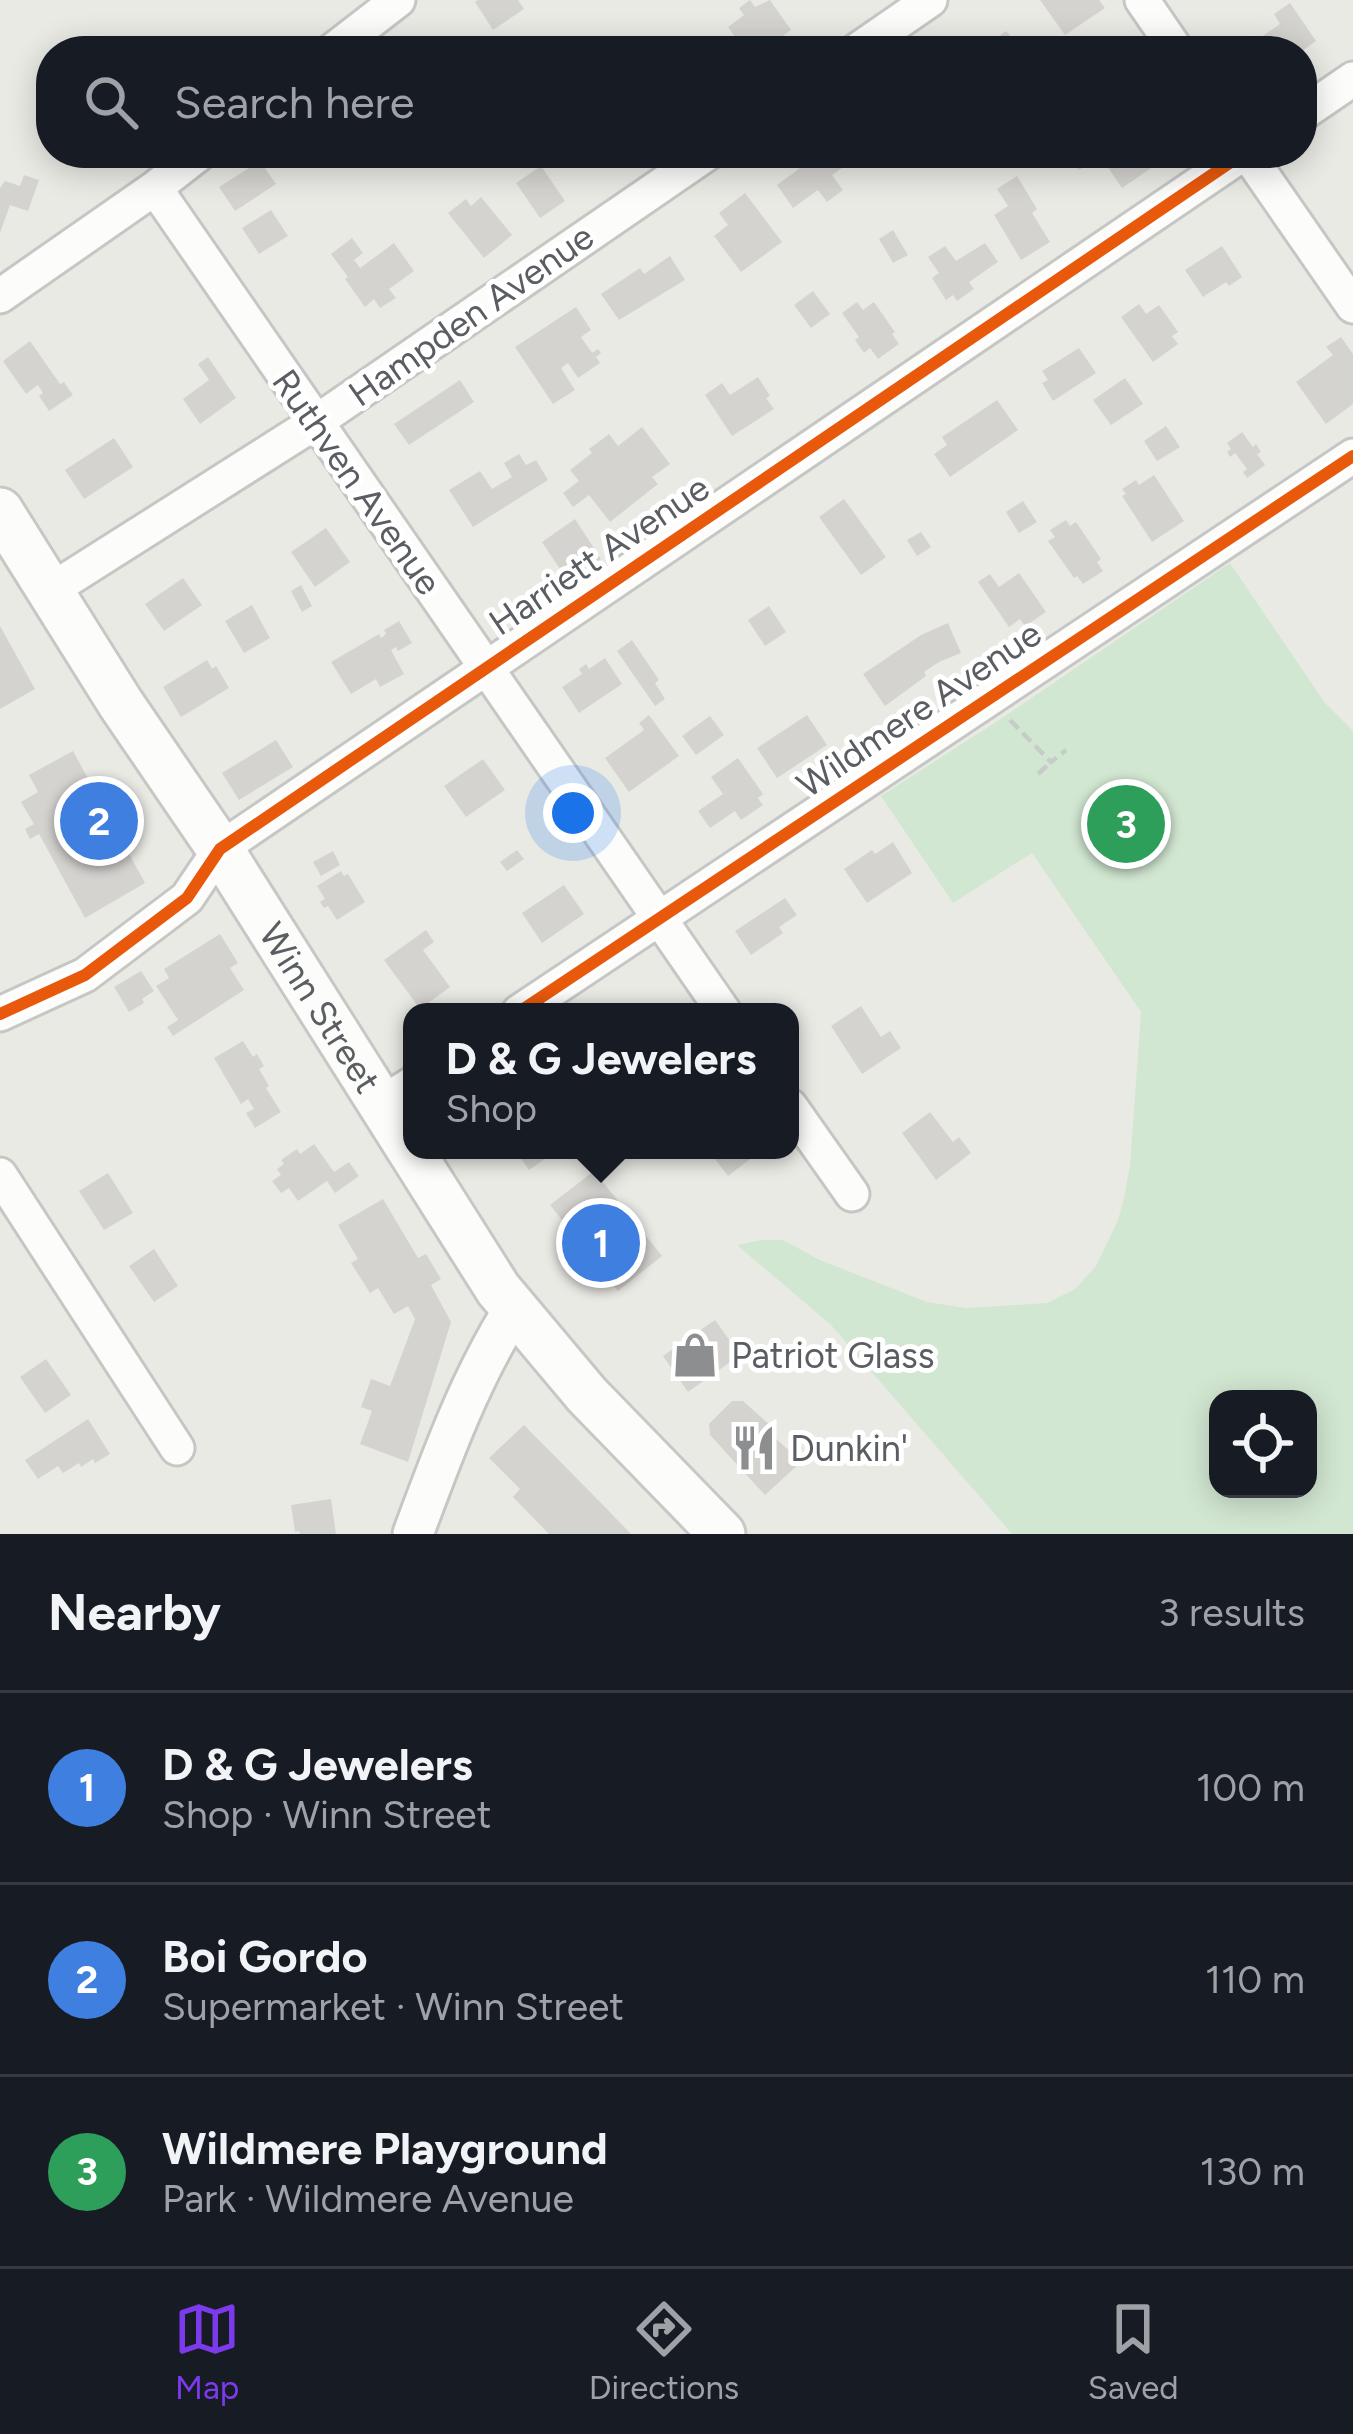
<!DOCTYPE html>
<html lang="en">
<head>
<meta charset="utf-8">
<style>
	body { margin:0; font-family:Figtree,sans-serif; background:#242831; color:#f1f3f6 }
	.controls { position:absolute; right:36px; bottom:36px; display:grid; overflow:hidden; border-radius:24px; box-shadow:0 6px 30px #0003 }
	.controls button { width:108px; height:108px; display:grid; place-items:center; padding:0; border:0; border-bottom:3px solid #363941; background:#171b24; color:#f1f3f6; font:60px sans-serif }
	.you { position:absolute; left:573px; top:813px; width:42px; height:42px; margin:-30px; border:9px solid #fff; border-radius:50%; background:#1a73e8; box-shadow:0 0 0 18px #1a73e833 }
	.badge { display:grid; place-items:center; width:78px; height:78px; border-radius:50%; background:#7c3aed; color:#fff; font-size:39px; font-weight:700 }
	.pin { position:absolute; translate:-50% -50%; border:6px solid #fff; box-shadow:0 3px 12px #0006 }
	.popup { position:absolute; left:403px; top:1003px; width:396px; height:156px; box-sizing:border-box; display:grid; place-content:center; border-radius:24px; background:#171b24; filter:drop-shadow(0 3px 9px #0005); font-size:39px; white-space:nowrap; color:#9ea1a6 }
	.popup b { font-size:45px; color:#f1f3f6 }
	.popup::after { content:''; position:absolute; left:50%; top:100%; margin-left:-24px; border:24px solid transparent; border-top-color:#171b24 }
	.list { margin:0; padding:0; list-style:none }
	h2 { display:flex; justify-content:space-between; align-items:center; height:156px; margin:0; padding:0 48px; font-size:51px }
	h2 small { font-size:39px; font-weight:400; color:#9ea1a6 }
	.list li { display:grid; grid-template-columns:78px 1fr auto; gap:36px; align-items:center; box-sizing:border-box; height:192px; padding:0 48px; border-top:3px solid #363941 }
	.list b { display:block; font-size:45px; white-space:nowrap }
	.list p { margin:0; font-size:39px; white-space:nowrap; color:#9ea1a6 }
	.list em { font-size:39px; font-style:normal; color:#9ea1a6 }
	.icon { flex:none; width:66px; height:66px; fill:none; stroke:currentColor; stroke-width:2; stroke-linecap:round; stroke-linejoin:round }
	.map { position:relative; flex:none; width:1353px; height:1534px; overflow:hidden }
	.search { position:absolute; background:#171b24; box-shadow:0 6px 30px #0003; left:36px; right:36px; top:36px; height:132px; display:flex; align-items:center; gap:30px; box-sizing:border-box; padding:0 42px; border-radius:48px; color:#9ea1a6; font-size:45px }
	.sheet { height:732px; background:#171b24 }
	nav { display:flex; justify-content:space-around; align-items:center; box-sizing:border-box; height:168px; border-top:3px solid #363941; background:#171b24; font-size:33px; color:#9ea1a6 }
	nav a { display:grid; justify-items:center; gap:6px }
	nav .on { color:#7c3aed }
	.map>svg:first-child { display:block }
	.green { fill:#d2e7d2; fill-rule:evenodd }
	.building { fill:#d4d3d0 }
	.lines { fill:none; stroke-linecap:round; stroke-linejoin:round }
	.minor-casing { stroke:#c6c7c5; stroke-width:39 }
	.tertiary-casing { stroke:#c6c7c5; stroke-width:45 }
	.secondary-casing { stroke:#c7c7c6; stroke-width:51 }
	.path { stroke:#c7cbca; stroke-width:4.5; stroke-dasharray:12 6; stroke-linecap:butt }
	.minor { stroke:#fcfcfb; stroke-width:33 }
	.tertiary { stroke:#fcfcfb; stroke-width:39 }
	.secondary { stroke:#fcfcfb; stroke-width:45 }
	.cycleway-casing { stroke:#fff; stroke-width:20 }
	.cycleway { stroke:#e8590c; stroke-width:12 }
	.labels { text-anchor:middle; dominant-baseline:central; stroke-width:10; stroke-linejoin:round; paint-order:stroke }
	.street-label { font-size:36px; fill:#5a5d62; stroke:#fff }
	.poi-label { font-size:36px; fill:#5a5d62; stroke:#fff; text-anchor:start }
</style>
</head>
<body>
<div class="map">
<svg width="1353" height="1534" viewBox="0 0 1353 1534">
	<rect width="100%" height="100%" fill="#eaeae5"/>
	<path class="green" d="M1230 563 1325 703 1353 731V1534H1012L831 1325 737 1245 762 1240H783L820 1260 927 1302 966 1308 1047 1303 1075 1289 1096 1266 1118 1220 1124 1198 1130 1165 1141 1012 1032 853 953 903 881 796 999 720ZM1218 1399H1308V1489H1218Z"/>
	<path class="building" d="M478 0H518L524 9 493 30 475 2Z
		M750 0 755 7 770 0 791 30 762 51H745L728 27 744 15 739 8Z
		M1040 0H1099L1105 8 1065 35Z
		M1290 3 1316 41 1302 51H1254L1250 45 1280 24 1274 14Z
		M1006 31 1019 47 1013 51H1004L995 39Z
		M804 153H846L852 161 832 175 843 190 827 202 818 190 793 208 777 185 800 168 794 160Z
		M1067 153H1087L1093 161 1079 170Z
		M1098 153H1149L1157 164 1122 188Z
		M260 161 276 184 235 211 219 187Z
		M541 166 565 201 540 218 516 183Z
		M24 175 39 180 28 211 10 205 0 233V188L5 181 20 186Z
		M1017 176 1037 209 1032 213 1050 242 1021 260 994 215 1008 206 997 189Z
		M745 193 782 242 741 272 714 236 728 225 719 213Z
		M481 197 512 235 484 258 448 213 466 199 471 206Z
		M271 210 288 236 259 254 242 228Z
		M893 230 908 255 893 263 879 239Z
		M352 238 363 253 354 260 360 268 394 243 414 271 389 289 396 298 380 308 374 299 365 307 345 279 348 277 331 254Z
		M985 243 998 262 969 282 974 289 957 301 953 295 946 300 932 278 939 273 928 257 945 246 956 261Z
		M1222 246 1242 277 1229 286 1226 282 1203 297 1185 270Z
		M670 256 685 280 619 320 601 294 640 268 644 274Z
		M813 291 830 314 811 328 794 305Z
		M857 302 863 310 874 302 895 332 892 334 899 344 878 359 870 348 864 353 855 340 859 337 842 313Z
		M1139 304 1146 314 1159 305 1178 332 1172 336 1178 344 1153 362 1121 317Z
		M576 307 591 330 581 337 592 353 598 349 601 353 596 357 600 363 578 378 568 363 561 368 575 390 553 404 515 347Z
		M1341 337 1353 354V404L1326 424 1296 382 1333 355 1326 347Z
		M30 341 60 384 64 382 73 395 49 411 39 396 43 393 38 385 26 394 3 361Z
		M1079 348 1096 373 1053 401 1042 383 1048 380 1042 371Z
		M208 357 236 398 200 424 183 399 209 380 198 364Z
		M758 377 770 396 766 398 774 409 732 436 705 395 722 383 730 395Z
		M1125 378 1143 404 1111 425 1093 400Z
		M460 380 474 402 409 445 394 424Z
		M997 400 1018 430 950 477 934 454 947 445 942 437Z
		M1166 426 1180 447 1157 461 1144 441Z
		M642 427 670 464 652 477 658 484 610 522 589 495 573 507 563 493 579 481 570 470 592 453 589 449 609 434 618 446Z
		M1242 432 1253 447 1256 444 1261 452 1257 454 1265 465 1247 478 1243 472 1247 469 1235 453 1230 457 1227 452 1231 449 1227 443Z
		M114 438 133 467 84 499 65 470Z
		M519 454 526 465 536 460 548 480 473 527 449 490 480 471 492 489 512 477 504 463Z
		M1154 475 1184 521 1152 542 1122 496 1126 494 1122 489 1136 480 1139 485Z
		M844 499 886 557 861 575 819 517Z
		M1023 501 1037 522 1019 533 1006 512Z
		M575 519 601 559 568 581 542 542Z
		M1066 520 1070 526 1076 522 1101 559 1097 562 1103 571 1083 584 1077 576 1074 578 1048 541 1055 537 1050 530Z
		M326 528 350 562 315 587 291 552Z
		M921 532 931 547 917 556 907 540Z
		M1019 573 1046 612 1025 626 1020 619 1009 627 978 582 990 574 999 587Z
		M183 578 202 605 164 631 145 604Z
		M301 585 312 606 302 612 291 591Z
		M252 605 270 638 244 653 225 621Z
		M769 606 786 632 765 646 748 620Z
		M399 621 412 643 398 651 396 647 391 650 404 674 380 687 376 679 351 694 331 662 379 634 381 638 386 634 384 630Z
		M948 623 961 653 939 662 924 672 926 676 885 706 863 674 921 635Z
		M0 626 35 689 0 709Z
		M632 640 659 680 655 683 665 699 655 706 617 651Z
		M605 658 622 684 579 713 562 687 582 674 579 669 586 664 589 669Z
		M207 660 212 669 216 666 229 688 181 717 163 687Z
		M649 715 679 756 629 792 605 758 644 730 639 723Z
		M807 715 827 745 777 778 757 748Z
		M710 716 724 735 696 755 682 736Z
		M276 740 293 767 239 800 222 773Z
		M73 751 145 883 85 918 39 834 30 839 25 829 34 824 21 802 38 792 29 775Z
		M738 758 763 794 758 798 763 805 741 820 735 811 710 828 698 811 723 794 711 777Z
		M483 759 505 790 466 817 444 786Z
		M893 842 912 873 867 903 844 869 872 850 875 854Z
		M517 850 524 859 507 871 500 862Z
		M333 851 340 865 321 876 313 862Z
		M341 871 344 876 348 874 365 902 337 920 328 906 324 908 320 902 325 899 317 886Z
		M564 885 584 914 542 943 522 913Z
		M785 898 797 915 779 927 783 933 751 955 735 931Z
		M426 930 434 942 423 950 450 987 420 1009 384 960Z
		M220 934 238 963 230 968 244 990 173 1036 167 1027 178 1020 156 986 169 978 164 969Z
		M141 971 154 991 142 999 144 1003 129 1012 114 987Z
		M861 1006 881 1037 890 1031 901 1048 862 1074 831 1026Z
		M243 1041 253 1057 257 1054 264 1066 259 1069 269 1086 266 1088 281 1112 255 1128 246 1113 254 1109 248 1099 241 1104 214 1058Z
		M930 1112 953 1142 959 1137 971 1153 936 1180 902 1133Z
		M314 1144 334 1172 349 1162 359 1176 335 1193 327 1181 298 1201 289 1188 281 1193 272 1181 281 1175 277 1169 284 1164 281 1160 297 1149 300 1154Z
		M515 1150H558L529 1170Z
		M708 1150H762L728 1176Z
		M594 1171 662 1256 618 1291 550 1205Z
		M108 1173 133 1213 104 1230 79 1191Z
		M383 1199 418 1258 426 1254 441 1279 431 1285 451 1322 408 1462 360 1444 372 1411 361 1407 371 1379 390 1386 415 1319 408 1306 394 1314 378 1288 370 1293 351 1263 358 1259 338 1225Z
		M154 1249 178 1286 154 1302 129 1266Z
		M715 1320 740 1355 688 1392 663 1356Z
		M46 1359 71 1395 45 1413 20 1377Z
		M732 1401H743L772 1427 768 1431 801 1462 765 1495 710 1435 709 1424Z
		M88 1419 110 1454 95 1463 93 1459 81 1467 79 1463 63 1473 58 1466 38 1479 25 1460Z
		M524 1425 604 1506 631 1534H549L513 1497 520 1489 489 1458Z
		M331 1499 336 1534H300L299 1531 295 1532 291 1505Z"/>
	<g class="lines">
		<g class="minor-casing">
			<path id="minor" d="M1142 0 1177 51
				M332 51 398 0
				M856 51 930 0
				M1302 114 1353 79
				M1247 153 1353 306
				M155 188 724 1012
				M0 296 155 188 200 153
				M51 590 316 422 708 153
				M519 1012 1353 456
				M0 1014 85 975 187 898 220 849 1244 153
				M380 1104 412 1084
				M790 1106 852 1194
				M0 1175 177 1448"/>
		</g>
		<g class="tertiary-casing">
			<path id="tertiary" d="M413 1534C442 1456 470 1379 514 1309"/>
		</g>
		<g class="secondary-casing">
			<g id="secondary">
				<path id="s1" d="M0 511 121 704 220 849 498 1289 587 1395 722 1534"/>
			</g>
		</g>
		<path class="path" d="M1010 720 1051 762 1066 750
			M1038 774 1051 762"/>
		<use href="#minor" class="minor"/>
		<use href="#tertiary" class="tertiary"/>
		<use href="#secondary" class="secondary"/>
		<g class="cycleway-casing">
			<path id="cycleway" d="M519 1012 1353 456
				M0 1014 85 975 187 898 220 849 1244 153"/>
		</g>
		<use href="#cycleway" class="cycleway"/>
	</g>
	<defs>
		<g id="shop-bare" transform="scale(3.6)"><path d="M-5-2.5h2.3a2.7 3.5 0 0 1 5.4 0H5L5.5 6h-11ZM-1.5-2.5h3a1.5 2.3 0 0 0-3 0Z" fill="#8c8e90" stroke="#fff" stroke-width="2.5" paint-order="stroke"/></g>
		<g id="restaurant-bare" transform="scale(3.6)"><path d="M-5-6h1v4h1v-4h1v4h1v-4h1v5L-1.5 .5V6h-2V.5L-5-1ZM5-6V6H3V1.5H1.5Q1.5-4 5-6Z" fill="#8c8e90" stroke="#fff" stroke-width="2.5" paint-order="stroke"/></g>
	</defs>
	<g fill-rule="evenodd">
		<use href="#shop-bare" x="695" y="1355"/>
		<use href="#restaurant-bare" x="754" y="1448"/>
	</g>
	<g class="labels">
		<g class="street-label">
			<text transform="translate(471 315) rotate(-35)">Hampden Avenue</text>
			<text transform="translate(357 482) rotate(55)">Ruthven Avenue</text>
			<text transform="translate(599 555) rotate(-34)">Harriett Avenue</text>
			<text transform="translate(919 709) rotate(-34)">Wildmere Avenue</text>
			<text stroke="none"><textPath href="#s1" startOffset="591">Winn Street</textPath></text>
		</g>
		<g class="poi-label">
			<text x="731" y="1355">Patriot Glass</text>
			<text x="790" y="1448">Dunkin'</text>
		</g>
	</g>
</svg>
<div class="controls">
<button><svg class="icon" aria-label="locate" viewBox="0 0 24 24"><circle cx="12" cy="12" r="6"/><path d="M12 2v4M12 18v4M2 12h4M18 12h4"/></svg></button>
</div>
<div class="you"></div>
<div class="pin badge" style="left:601px;top:1243px;background:#3f7fe0">1</div>
<div class="popup"><b>D &amp; G Jewelers</b>Shop</div>
<div class="pin badge" style="left:99px;top:821px;background:#3f7fe0">2</div>
<div class="pin badge" style="left:1126px;top:824px;background:#2e9e5b">3</div>
<div class="search"><svg class="icon" aria-label="search" viewBox="0 0 24 24"><circle cx="10" cy="10" r="6"/><path d="M15 15l6 6"/></svg>Search here</div>
</div>
<section class="sheet">
<h2>Nearby<small>3 results</small></h2>
<ul class="list">
<li><span class="badge" style="background:#3f7fe0">1</span><div><b>D &amp; G Jewelers</b><p>Shop · Winn Street</p></div><em>100 m</em></li>
<li><span class="badge" style="background:#3f7fe0">2</span><div><b>Boi Gordo</b><p>Supermarket · Winn Street</p></div><em>110 m</em></li>
<li><span class="badge" style="background:#2e9e5b">3</span><div><b>Wildmere Playground</b><p>Park · Wildmere Avenue</p></div><em>130 m</em></li>
</ul>
</section>
<nav>
<a class="on"><svg class="icon" aria-label="map" viewBox="0 0 24 24"><path d="M3 6l6-2 6 2 6-2v14l-6 2-6-2-6 2zM9 4v14M15 6v14"/></svg>Map</a>
<a><svg class="icon" aria-label="directions" viewBox="0 0 24 24"><path d="M12 3l9 9-9 9-9-9zM9 14v-3h6M13 9l2 2-2 2"/></svg>Directions</a>
<a><svg class="icon" aria-label="saved" viewBox="0 0 24 24"><path d="M7 4h10v16l-5-4-5 4z"/></svg>Saved</a>
</nav>
</body>
</html>
